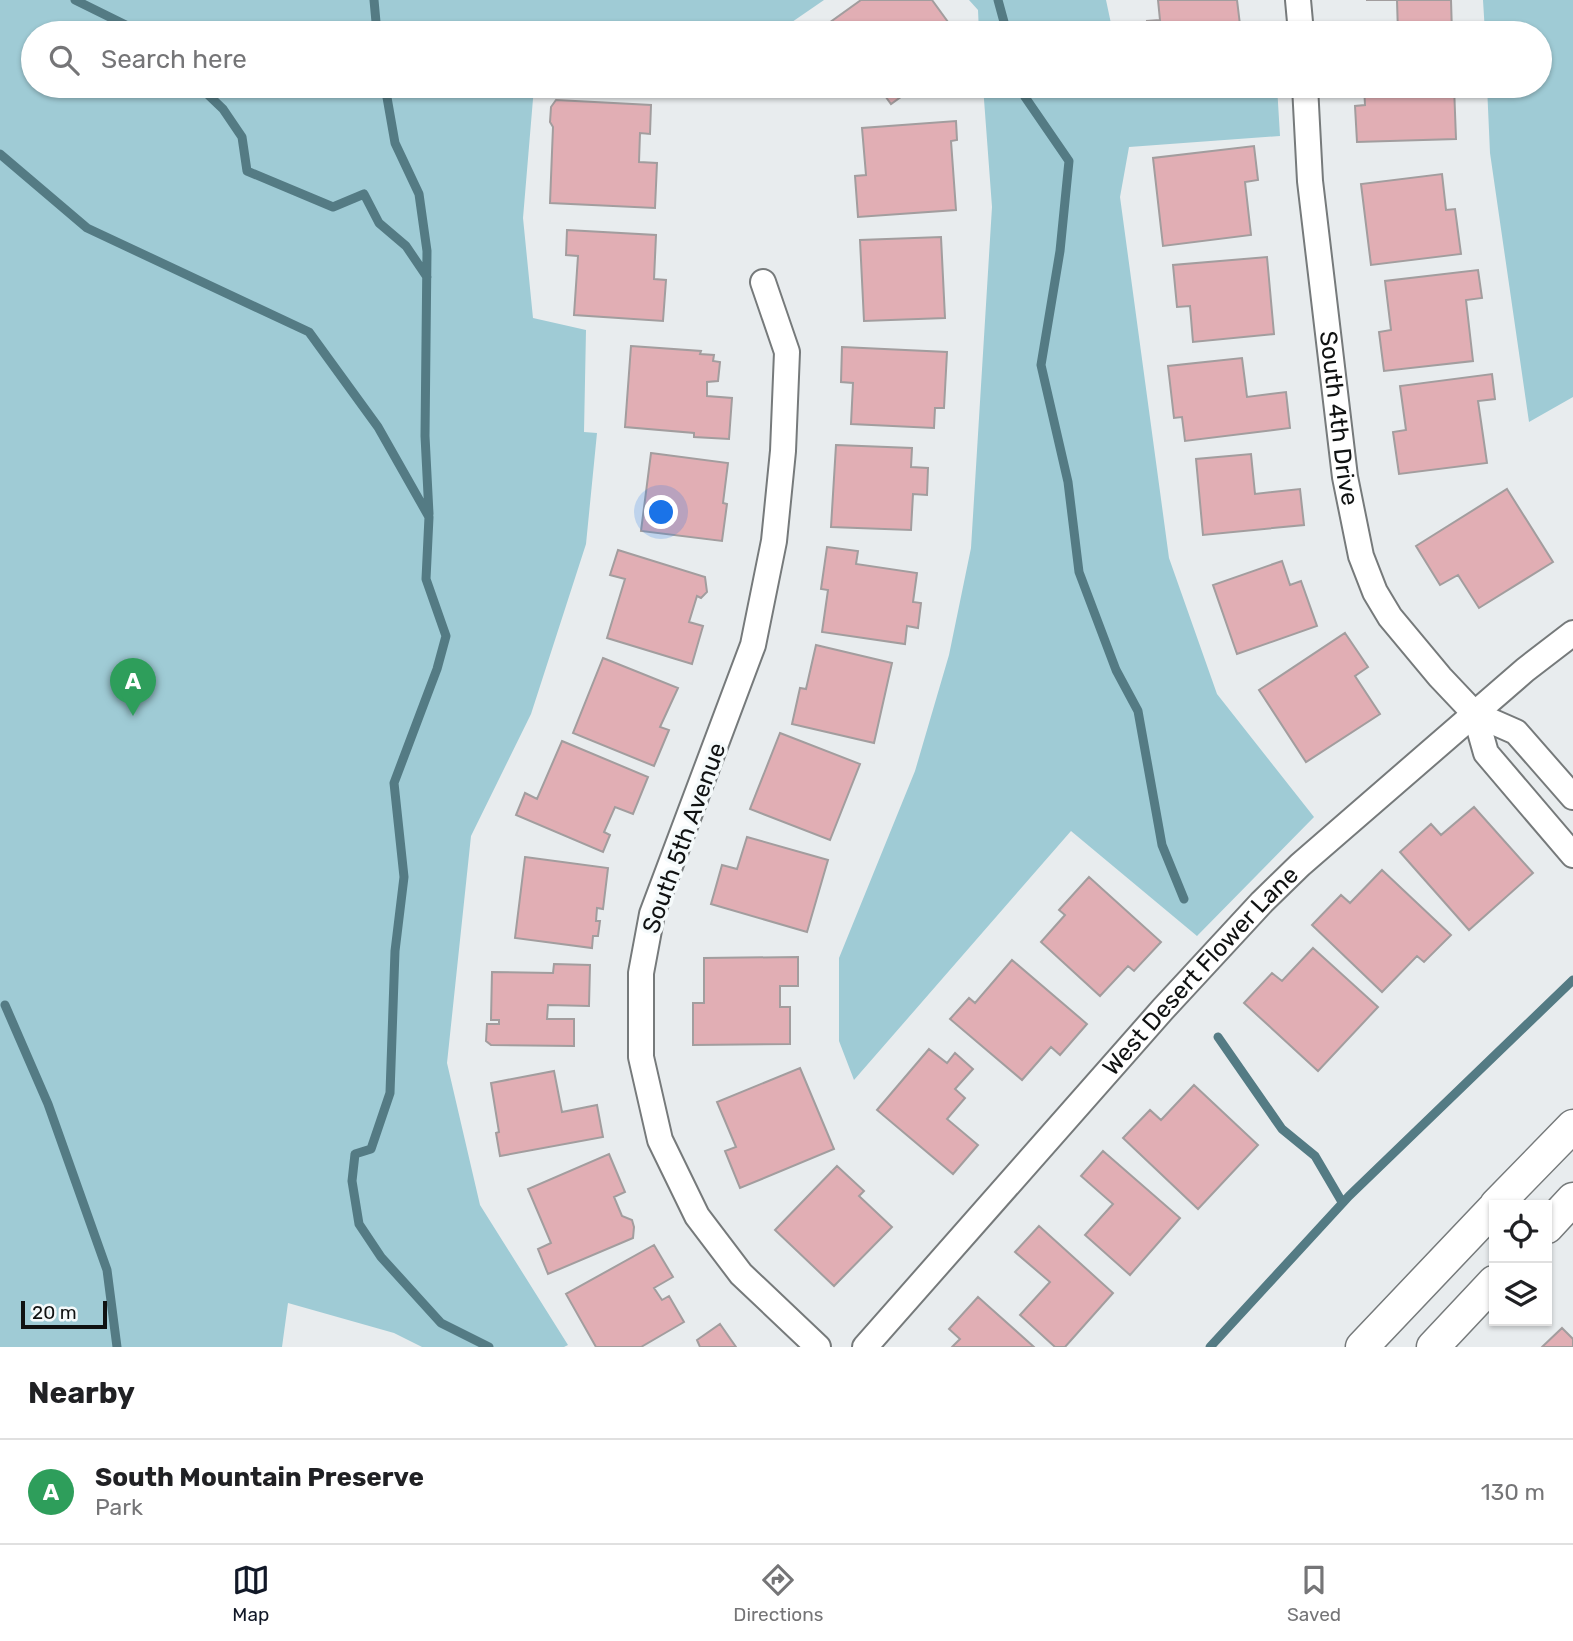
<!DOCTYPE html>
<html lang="en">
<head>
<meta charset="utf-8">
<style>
	body { margin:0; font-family:Rubik,sans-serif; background:#f6f6f6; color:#202124 }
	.controls { position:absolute; right:21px; bottom:21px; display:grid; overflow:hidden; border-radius:0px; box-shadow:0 2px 5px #0004 }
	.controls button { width:63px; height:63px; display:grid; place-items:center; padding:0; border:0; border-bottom:2px solid #e0e0e0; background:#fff; color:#202124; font:35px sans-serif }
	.scale { position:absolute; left:21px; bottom:18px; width:86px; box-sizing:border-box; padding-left:7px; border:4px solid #101212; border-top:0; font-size:19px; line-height:24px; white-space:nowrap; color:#101212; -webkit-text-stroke:5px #f5fafb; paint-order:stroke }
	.you { position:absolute; left:662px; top:513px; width:24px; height:24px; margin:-18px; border:5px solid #fff; border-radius:50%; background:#1a73e8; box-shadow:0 0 0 10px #1a73e833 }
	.badge { display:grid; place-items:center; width:46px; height:46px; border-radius:50%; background:#111827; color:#fff; font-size:23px; font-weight:700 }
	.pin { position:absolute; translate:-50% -58px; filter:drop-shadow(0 2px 4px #0008) }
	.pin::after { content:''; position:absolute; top:37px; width:24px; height:21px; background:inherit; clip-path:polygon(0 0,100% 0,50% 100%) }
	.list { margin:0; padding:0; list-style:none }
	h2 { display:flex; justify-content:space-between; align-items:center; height:91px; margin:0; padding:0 28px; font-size:30px }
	h2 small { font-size:23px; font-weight:400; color:#757577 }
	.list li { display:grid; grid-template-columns:46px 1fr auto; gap:21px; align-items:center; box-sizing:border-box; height:105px; padding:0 28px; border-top:2px solid #e0e0e0 }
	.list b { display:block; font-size:26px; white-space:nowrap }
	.list p { margin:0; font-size:23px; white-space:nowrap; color:#757577 }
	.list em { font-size:23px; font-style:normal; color:#757577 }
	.icon { flex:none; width:38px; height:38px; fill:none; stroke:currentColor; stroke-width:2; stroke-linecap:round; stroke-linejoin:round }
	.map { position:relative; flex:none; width:1573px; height:1347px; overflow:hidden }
	.search { position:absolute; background:#fff; box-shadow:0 2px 5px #0004; left:21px; right:21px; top:21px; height:77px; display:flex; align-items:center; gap:18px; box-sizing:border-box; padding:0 24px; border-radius:38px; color:#757577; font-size:26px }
	.sheet { height:196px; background:#fff }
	nav { display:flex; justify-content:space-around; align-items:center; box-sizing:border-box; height:98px; border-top:2px solid #e0e0e0; background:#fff; font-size:19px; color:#757577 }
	nav a { display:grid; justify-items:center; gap:4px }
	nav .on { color:#111827 }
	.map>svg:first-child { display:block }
	.green { fill:#9fcbd5 }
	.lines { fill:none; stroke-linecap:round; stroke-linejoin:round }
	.stream { stroke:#547b84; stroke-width:9 }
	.building { fill:#e1aeb4; stroke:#a29d9e; stroke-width:2 }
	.minor-casing { stroke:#767a7b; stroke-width:28 }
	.tertiary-casing { stroke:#767a7b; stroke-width:35 }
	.minor { stroke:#fff; stroke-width:24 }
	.tertiary { stroke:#fff; stroke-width:32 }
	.labels { text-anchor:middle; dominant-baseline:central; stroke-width:7; stroke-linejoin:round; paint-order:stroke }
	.street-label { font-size:24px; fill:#101212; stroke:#f5fafb }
</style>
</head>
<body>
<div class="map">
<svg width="1573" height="1347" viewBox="0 0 1573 1347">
	<rect width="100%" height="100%" fill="#e8ecee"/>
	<path class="green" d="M0 0H824L776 33H33V86H689L671 96 534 87 523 218 533 318 586 330 584 432 597 433 586 544 531 714 471 836 447 1063 480 1205 568 1345 564 1347H422L394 1333 288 1303 282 1347H0Z
		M969 0H1106L1113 33H979L978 10Z
		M1483 0H1573V397L1529 422 1490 153 1487 86H1540V33H1485Z
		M983 86H1277L1280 136 1129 147 1120 197 1169 558 1217 694 1314 817 1197 936 1071 831 854 1080 839 1041V958L915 771 949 655 971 548 992 207Z"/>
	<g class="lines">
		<path class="stream" d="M75 0 142 33
			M374 0 377 33
			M998 0 1007 33
			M199 86 223 109 242 137 247 171 333 207 364 194 379 223 406 246 427 277
			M385 86 395 143 419 194 427 251 425 436 429 514
			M1022 86 1025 97 1069 161 1060 251 1041 365 1068 482 1079 572 1116 670 1138 711 1162 845 1184 899
			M0 154 87 228 309 332 378 427 429 517 426 579 446 636 437 669 394 783 404 877 395 951 390 1093 371 1149 355 1154 352 1181 359 1224 381 1257 441 1323 489 1347
			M5 1005 48 1104 107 1270 117 1347
			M1218 1037 1282 1129 1315 1156 1342 1202
			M1210 1347 1349 1196 1573 980"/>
	</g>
	<path class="building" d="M861 0H932L956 33H826L822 28Z
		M1158 0H1237L1241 33H1148L1147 21 1160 20Z
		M1366 0H1451L1452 33H1398L1397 0Z
		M878 86H916L891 104Z
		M1364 86H1454L1456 139 1357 142 1355 106 1365 105Z
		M556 100 651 105 650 134 640 133 639 162 657 163 655 208 550 203 553 127 550 122 551 107Z
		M956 121 957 140 951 141 956 210 858 217 855 176 866 175 862 128Z
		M1254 146 1258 180 1245 182 1251 235 1163 246 1153 158Z
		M1442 174 1446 210 1455 209 1461 254 1371 265 1361 184Z
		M567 230 656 235 654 279 666 280 663 321 574 315 578 256 566 255Z
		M941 237 945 318 864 321 860 240Z
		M1267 257 1274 334 1193 342 1190 306 1177 307 1173 265Z
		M1478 270 1482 298 1466 300 1473 361 1384 371 1379 332 1391 330 1385 281Z
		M631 346 701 351 700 354 714 355 713 361 720 362 718 381 707 382V396L732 398 729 439 694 437V433L625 427Z
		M842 347 947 352 944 408H935L934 428 851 424 853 383 841 382Z
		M1242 358 1247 397 1286 392 1290 428 1185 441 1182 417 1174 418 1168 366Z
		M1492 374 1495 399 1478 401 1487 463 1399 474 1393 432 1406 430 1400 386Z
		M836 445 912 448 911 467 928 468 927 495 913 494 911 530 831 527Z
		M651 453 728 463 723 503 727 504 722 541 641 531Z
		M1251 454 1255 494 1300 489 1304 525 1203 535 1196 459Z
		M1507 489 1553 562 1479 608 1458 575 1440 585 1416 546Z
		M827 547 858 551 856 564 917 573 913 602 921 603 918 628 907 626 905 644 822 632 828 590 821 589Z
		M618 550 705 577 707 592 701 598 697 596 689 622 703 626 692 664 607 638 625 579 610 575Z
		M1282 561 1290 585 1301 581 1317 626 1237 654 1213 585Z
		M1345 633 1368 667 1355 676 1380 714 1306 762 1259 690Z
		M816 645 892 663 874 743 792 724 800 688 806 689Z
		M603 658 678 688 660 727 669 730 654 766 573 733Z
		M780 733 860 764 830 840 750 809Z
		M562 741 648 777 633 814 615 807 604 832 610 835 603 852 516 815 525 793 537 799Z
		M1474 807 1533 873 1469 930 1400 852 1431 824 1441 835Z
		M747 837 828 860 807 932 711 904 722 865 737 869Z
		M525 857 608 868 603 909 597 908 596 921H600L598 936H593L592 948 515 938Z
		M1382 870 1451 935 1424 962 1417 956 1382 992 1312 925 1341 895 1350 903Z
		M1089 877 1161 942 1134 971 1128 966 1100 996 1041 942 1065 915 1059 910Z
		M1313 948 1378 1007 1318 1071 1244 1003 1272 973 1282 981Z
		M798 957V986H780V1007H790V1044L693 1045V1003H704V958Z
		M1012 960 1087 1024 1060 1055 1051 1047 1022 1080 950 1019 969 998 975 1003Z
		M554 964 590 965 589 1006 548 1005 547 1019H574V1046L491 1045 486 1041 487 1024H499V1020H491L492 972 553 973Z
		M929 1049 947 1063 955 1053 973 1069 955 1089 965 1098 947 1119 978 1145 953 1174 877 1110Z
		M800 1068 834 1149 740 1188 725 1151 736 1147 717 1102Z
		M554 1071 562 1112 597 1105 603 1137 500 1156 496 1133 499 1132 491 1083Z
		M1194 1085 1258 1145 1198 1209 1123 1138 1150 1110 1161 1120Z
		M1103 1151 1180 1218 1130 1275 1085 1235 1113 1204 1081 1176Z
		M609 1154 625 1192 614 1197 622 1216 632 1220 634 1227 633 1238 548 1274 538 1249 551 1243 528 1189Z
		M837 1166 864 1191 859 1196 892 1227 834 1286 775 1230Z
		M1039 1226 1113 1293 1065 1347H1055L1020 1315 1050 1282 1015 1252Z
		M654 1245 673 1277 654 1288 662 1300 669 1296 684 1322 641 1347H596L566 1294Z
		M978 1297 1034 1347H952L960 1339 949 1329Z
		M720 1324 736 1347H700L697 1340Z
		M1562 1328 1573 1339V1347H1542Z"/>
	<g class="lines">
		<g class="minor-casing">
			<g id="minor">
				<path d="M1298 0 1301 33"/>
				<path id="s1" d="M1305 86 1310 181 1345 477 1361 556 1375 592 1390 617 1440 677 1475 714 1516 732 1573 797"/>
				<path d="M763 282 787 352 783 451 774 541 753 645 652 914 641 973V1057L660 1140 697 1216 741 1274 818 1347"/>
				<path d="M1475 714 1486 753 1573 855"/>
				<path id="s2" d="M865 1347 1163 1009 1262 902 1300 865 1525 670 1573 633"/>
			</g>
		</g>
		<g class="tertiary-casing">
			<path id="tertiary" d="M1496 1205 1573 1126
				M1547 1227 1573 1199
				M1362 1347 1494 1208
				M1433 1347 1494 1282"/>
		</g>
		<use href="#minor" class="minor"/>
		<use href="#tertiary" class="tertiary"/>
	</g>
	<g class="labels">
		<g class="street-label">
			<text stroke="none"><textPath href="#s1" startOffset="334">South 4th Drive</textPath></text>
			<text transform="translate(684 838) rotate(-70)">South 5th Avenue</text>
			<text stroke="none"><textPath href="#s2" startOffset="504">West Desert Flower Lane</textPath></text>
		</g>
	</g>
</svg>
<div class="controls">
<button><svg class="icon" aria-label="locate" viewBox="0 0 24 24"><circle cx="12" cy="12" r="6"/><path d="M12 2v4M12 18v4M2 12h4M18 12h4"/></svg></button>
<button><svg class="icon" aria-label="layers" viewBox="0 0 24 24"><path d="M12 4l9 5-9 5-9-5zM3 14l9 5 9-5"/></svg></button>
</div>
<div class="scale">20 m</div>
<div class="you"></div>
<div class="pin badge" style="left:133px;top:716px;background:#2e9e5b">A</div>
<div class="search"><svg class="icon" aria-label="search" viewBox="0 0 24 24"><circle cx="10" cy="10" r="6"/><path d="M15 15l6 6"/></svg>Search here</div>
</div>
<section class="sheet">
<h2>Nearby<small></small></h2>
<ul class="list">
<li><span class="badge" style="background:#2e9e5b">A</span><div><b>South Mountain Preserve</b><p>Park</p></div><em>130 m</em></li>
</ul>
</section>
<nav>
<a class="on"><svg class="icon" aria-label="map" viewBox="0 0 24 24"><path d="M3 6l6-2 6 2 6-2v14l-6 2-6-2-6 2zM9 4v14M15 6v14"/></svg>Map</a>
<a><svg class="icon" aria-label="directions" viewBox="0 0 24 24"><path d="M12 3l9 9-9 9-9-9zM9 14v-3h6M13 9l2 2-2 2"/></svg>Directions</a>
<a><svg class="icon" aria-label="saved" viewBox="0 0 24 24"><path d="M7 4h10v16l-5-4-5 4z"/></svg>Saved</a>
</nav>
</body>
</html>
